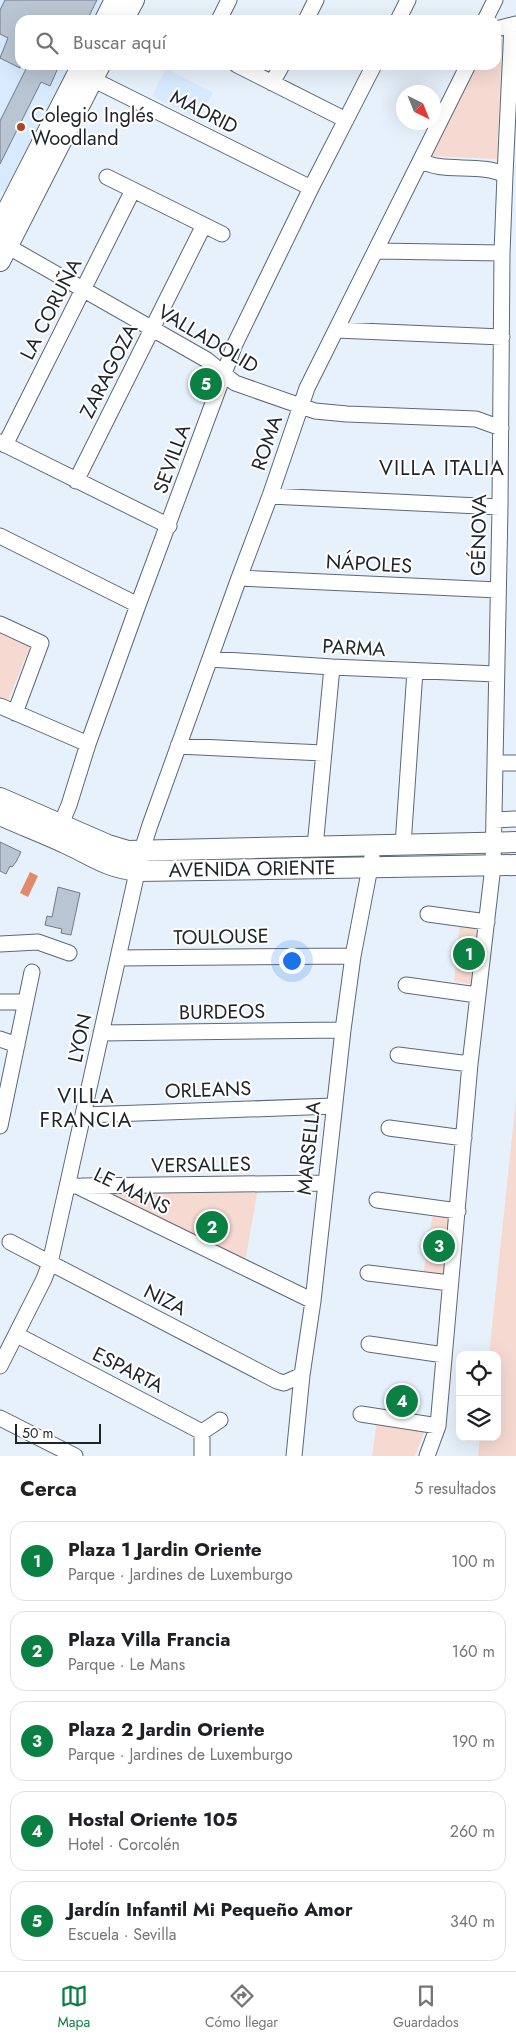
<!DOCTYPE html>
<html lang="es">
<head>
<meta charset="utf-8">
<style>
	body { margin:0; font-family:Jost,sans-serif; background:#f2f2f2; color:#202124 }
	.controls { position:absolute; right:15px; bottom:15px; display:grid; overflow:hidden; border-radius:10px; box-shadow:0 5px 20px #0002 }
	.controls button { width:45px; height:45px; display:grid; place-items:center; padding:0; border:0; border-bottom:1px solid #e0e0e0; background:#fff; color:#202124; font:25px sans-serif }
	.compass { position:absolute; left:396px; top:85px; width:45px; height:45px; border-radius:50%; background:#fff; box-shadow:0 5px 20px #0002; rotate:137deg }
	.scale { position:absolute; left:15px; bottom:12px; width:86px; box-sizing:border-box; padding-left:5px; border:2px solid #1f2429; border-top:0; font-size:14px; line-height:18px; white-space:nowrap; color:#1f2429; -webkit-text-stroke:4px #fff; paint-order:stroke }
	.you { position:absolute; left:291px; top:960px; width:18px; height:18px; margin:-12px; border:4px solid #fff; border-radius:50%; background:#1a73e8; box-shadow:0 0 0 8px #1a73e833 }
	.badge { display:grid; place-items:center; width:32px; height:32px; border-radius:50%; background:#0b8043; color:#fff; font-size:16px; font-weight:700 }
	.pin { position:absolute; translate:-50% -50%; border:2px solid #fff; box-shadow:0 1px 5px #0006 }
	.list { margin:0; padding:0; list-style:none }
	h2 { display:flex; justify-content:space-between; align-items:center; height:65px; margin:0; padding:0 20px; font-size:21px }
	h2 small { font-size:16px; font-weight:400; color:#757577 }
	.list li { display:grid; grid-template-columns:32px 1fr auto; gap:15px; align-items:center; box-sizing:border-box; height:80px; margin:0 10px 10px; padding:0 10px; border:1px solid #e0e0e0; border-radius:15px }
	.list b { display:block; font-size:19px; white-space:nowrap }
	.list p { margin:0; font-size:16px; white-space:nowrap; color:#757577 }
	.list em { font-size:16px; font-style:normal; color:#757577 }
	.icon { flex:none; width:28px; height:28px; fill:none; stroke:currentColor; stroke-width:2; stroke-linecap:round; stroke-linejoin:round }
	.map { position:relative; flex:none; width:516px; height:1456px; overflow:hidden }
	.search { position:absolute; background:#fff; box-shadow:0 5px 20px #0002; left:15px; right:15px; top:15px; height:55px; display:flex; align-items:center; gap:12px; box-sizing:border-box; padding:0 18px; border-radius:15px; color:#757577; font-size:19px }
	.sheet { height:515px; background:#fff }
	nav { display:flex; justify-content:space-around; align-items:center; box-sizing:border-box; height:70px; border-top:1px solid #e0e0e0; background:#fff; font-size:14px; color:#757577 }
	nav a { display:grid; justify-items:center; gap:2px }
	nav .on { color:#0b8043 }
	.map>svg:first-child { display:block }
	.built { fill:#d8eafe }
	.green { fill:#f6dad1 }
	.water { fill:#e18968 }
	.building { fill:#bac5d3; stroke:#707b87 }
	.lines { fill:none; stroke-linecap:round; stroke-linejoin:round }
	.minor-casing { stroke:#5e6874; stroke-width:17 }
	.major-casing { stroke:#5e6874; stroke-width:22 }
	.minor { stroke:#fff; stroke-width:15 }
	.major { stroke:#fff; stroke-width:20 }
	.poi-dot { fill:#ac461b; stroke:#fff; stroke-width:2 }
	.labels { text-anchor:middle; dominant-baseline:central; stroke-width:4; stroke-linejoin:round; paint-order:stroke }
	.street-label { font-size:20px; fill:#1f2429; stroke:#fff }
	.poi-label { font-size:20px; fill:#1f2429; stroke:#fff; text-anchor:start }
	.neighbourhood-label { font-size:21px; letter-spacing:1px; fill:#1f2429; stroke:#fff }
</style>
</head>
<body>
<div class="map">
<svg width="516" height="1456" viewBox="0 0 516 1456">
	<rect width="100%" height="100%" fill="#e7f1fc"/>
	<path class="built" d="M0 0H107L97 20H20V65H74L8 195 0 190Z
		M166 68 213 93 199 120 152 96Z"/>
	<path class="green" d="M502 39 497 159 431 156 476 65H496V43Z
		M0 632 30 647 7 703 0 700Z
		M460 922 482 926 478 986 454 981Z
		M516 1099V1456H478L480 1437H497V1355H489Z
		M258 1188 245 1262 99 1191Z
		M433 1213 454 1216 447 1279 423 1275Z
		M377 1421 426 1427 415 1456H372Z"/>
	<path class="water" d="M30 872 38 876 28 897 20 893Z"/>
	<path class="building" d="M5 0H97L87 20H20V68L0 58 8 38 0 34V10Z
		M28 65H51L58 68 50 86 41 82 0 164V121Z
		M0 842 21 852 16 862 12 867 10 866 6 874 0 871Z
		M58 887 80 893 71 935 61 933 62 929 45 925 47 916 52 917Z
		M399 1390 408 1391 406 1412 397 1410Z"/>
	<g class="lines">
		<g class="minor-casing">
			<path id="minor" d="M219 20 229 0
				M306 20 316 0
				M398 20 408 0
				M485 20 495 0
				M496 29 516 24
				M237 65 346 120
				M84 75 311 188
				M272 83 282 65
				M421 160C440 174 481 162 505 175L502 253 500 507 493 866 470 1064 438 1426 427 1456
				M505 175 512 25
				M107 177 222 234
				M0 242 207 360 235 383 315 411 347 414 476 419 501 428
				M376 251 502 253
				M336 330 502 337
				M0 442 169 526
				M5 445 133 190
				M76 481 204 225
				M270 496 500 507
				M0 536 138 605
				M239 578 498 590
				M0 624 41 643 15 713
				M210 659 332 667 496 674
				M0 706 88 744
				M178 746 323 753
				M495 763H516
				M494 820 516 819
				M61 824 69 805 88 744 138 605 235 344 311 188 374 65
				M403 845 415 671
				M315 847 332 667
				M428 914 487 922
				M0 944 38 942 69 953
				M118 958 353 956
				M406 985 477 995
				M0 1002H26
				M101 1033 343 1030
				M0 1039 17 1045
				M398 1055 470 1064
				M84 1115 334 1106
				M0 1126 32 972
				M389 1128 464 1138
				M69 1185 77 1186 313 1301
				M82 1186 326 1183
				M377 1200 458 1211
				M10 1242 277 1381 284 1383 302 1375
				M368 1273 450 1283
				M17 1335 202 1432 220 1420
				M369 1344 444 1355
				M0 1366 44 1279 50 1263 142 850 150 825 239 578 270 496 307 388 468 65
				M361 1414 438 1426
				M0 1418 75 1456
				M202 1432V1456
				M294 1456 302 1375 313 1301 343 1030 353 956 372 857"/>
		</g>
		<g class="major-casing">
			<path id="major" d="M105 20 115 0
				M123 20 134 0
				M0 225 82 65
				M0 261 100 65
				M0 798 108 845 128 851 516 842
				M0 815C22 825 44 833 65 843 94 856 105 867 138 871L516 865"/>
		</g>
		<use href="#minor" class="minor"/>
		<use href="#major" class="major"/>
	</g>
	<circle class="poi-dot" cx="21" cy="127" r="5"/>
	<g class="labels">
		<g class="street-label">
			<text transform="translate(204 112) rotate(27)">MADRID</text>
			<text transform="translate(51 309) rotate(-63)">LA CORUÑA</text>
			<text transform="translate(208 339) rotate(31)">VALLADOLID</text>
			<text transform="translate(109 371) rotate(-63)">ZARAGOZA</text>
			<text transform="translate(267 443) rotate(-71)">ROMA</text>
			<text transform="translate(172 459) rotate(-70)">SEVILLA</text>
			<text transform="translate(479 535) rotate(-89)">GÉNOVA</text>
			<text transform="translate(369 564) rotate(3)">NÁPOLES</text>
			<text transform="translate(354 648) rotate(3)">PARMA</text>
			<text transform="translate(252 869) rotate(-1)">AVENIDA ORIENTE</text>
			<text transform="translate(221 937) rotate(-1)">TOULOUSE</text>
			<text transform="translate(222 1012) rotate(-1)">BURDEOS</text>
			<text transform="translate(80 1038) rotate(-78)">LYON</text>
			<text transform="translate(208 1090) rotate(-2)">ORLEANS</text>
			<text transform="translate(309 1148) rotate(-84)">MARSELLA</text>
			<text transform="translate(201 1165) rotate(-1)">VERSALLES</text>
			<text transform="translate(132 1191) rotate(26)">LE MANS</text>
			<text transform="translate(165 1300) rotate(27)">NIZA</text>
			<text transform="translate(128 1370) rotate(27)">ESPARTA</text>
		</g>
		<g class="poi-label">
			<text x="31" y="115">Colegio Inglés<tspan x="31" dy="23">Woodland</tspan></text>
		</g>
		<g class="neighbourhood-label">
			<text x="442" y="468">VILLA ITALIA</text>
			<text x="86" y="1096">VILLA<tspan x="86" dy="24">FRANCIA</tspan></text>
		</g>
	</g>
</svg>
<div class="controls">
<button><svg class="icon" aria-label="locate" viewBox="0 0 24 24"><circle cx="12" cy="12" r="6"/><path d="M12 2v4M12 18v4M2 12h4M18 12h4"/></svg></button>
<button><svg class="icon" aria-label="layers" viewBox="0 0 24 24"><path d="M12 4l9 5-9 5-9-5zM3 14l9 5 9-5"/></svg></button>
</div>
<svg class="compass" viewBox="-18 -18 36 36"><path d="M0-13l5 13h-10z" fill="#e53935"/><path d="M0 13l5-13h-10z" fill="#757577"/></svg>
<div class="scale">50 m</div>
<div class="you"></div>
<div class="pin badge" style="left:469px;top:954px">1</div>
<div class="pin badge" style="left:212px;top:1227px">2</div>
<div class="pin badge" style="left:439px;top:1246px">3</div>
<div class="pin badge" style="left:402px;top:1401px">4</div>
<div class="pin badge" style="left:206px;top:384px">5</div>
<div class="search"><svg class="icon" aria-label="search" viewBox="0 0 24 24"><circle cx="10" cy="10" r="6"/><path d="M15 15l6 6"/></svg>Buscar aquí</div>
</div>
<section class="sheet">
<h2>Cerca<small>5 resultados</small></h2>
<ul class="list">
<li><span class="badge">1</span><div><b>Plaza 1 Jardin Oriente</b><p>Parque · Jardines de Luxemburgo</p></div><em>100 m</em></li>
<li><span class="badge">2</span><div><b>Plaza Villa Francia</b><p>Parque · Le Mans</p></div><em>160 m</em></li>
<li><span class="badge">3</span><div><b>Plaza 2 Jardin Oriente</b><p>Parque · Jardines de Luxemburgo</p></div><em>190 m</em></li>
<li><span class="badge">4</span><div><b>Hostal Oriente 105</b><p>Hotel · Corcolén</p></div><em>260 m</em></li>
<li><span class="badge">5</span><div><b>Jardín Infantil Mi Pequeño Amor</b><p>Escuela · Sevilla</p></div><em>340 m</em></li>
</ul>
</section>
<nav>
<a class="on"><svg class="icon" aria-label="map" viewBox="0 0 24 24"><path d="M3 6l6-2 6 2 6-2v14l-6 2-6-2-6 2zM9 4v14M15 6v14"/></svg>Mapa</a>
<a><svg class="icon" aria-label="directions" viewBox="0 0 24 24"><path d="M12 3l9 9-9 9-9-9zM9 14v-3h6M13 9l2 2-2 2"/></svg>Cómo llegar</a>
<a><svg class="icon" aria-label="saved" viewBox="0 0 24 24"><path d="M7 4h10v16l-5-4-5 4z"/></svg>Guardados</a>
</nav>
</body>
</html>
